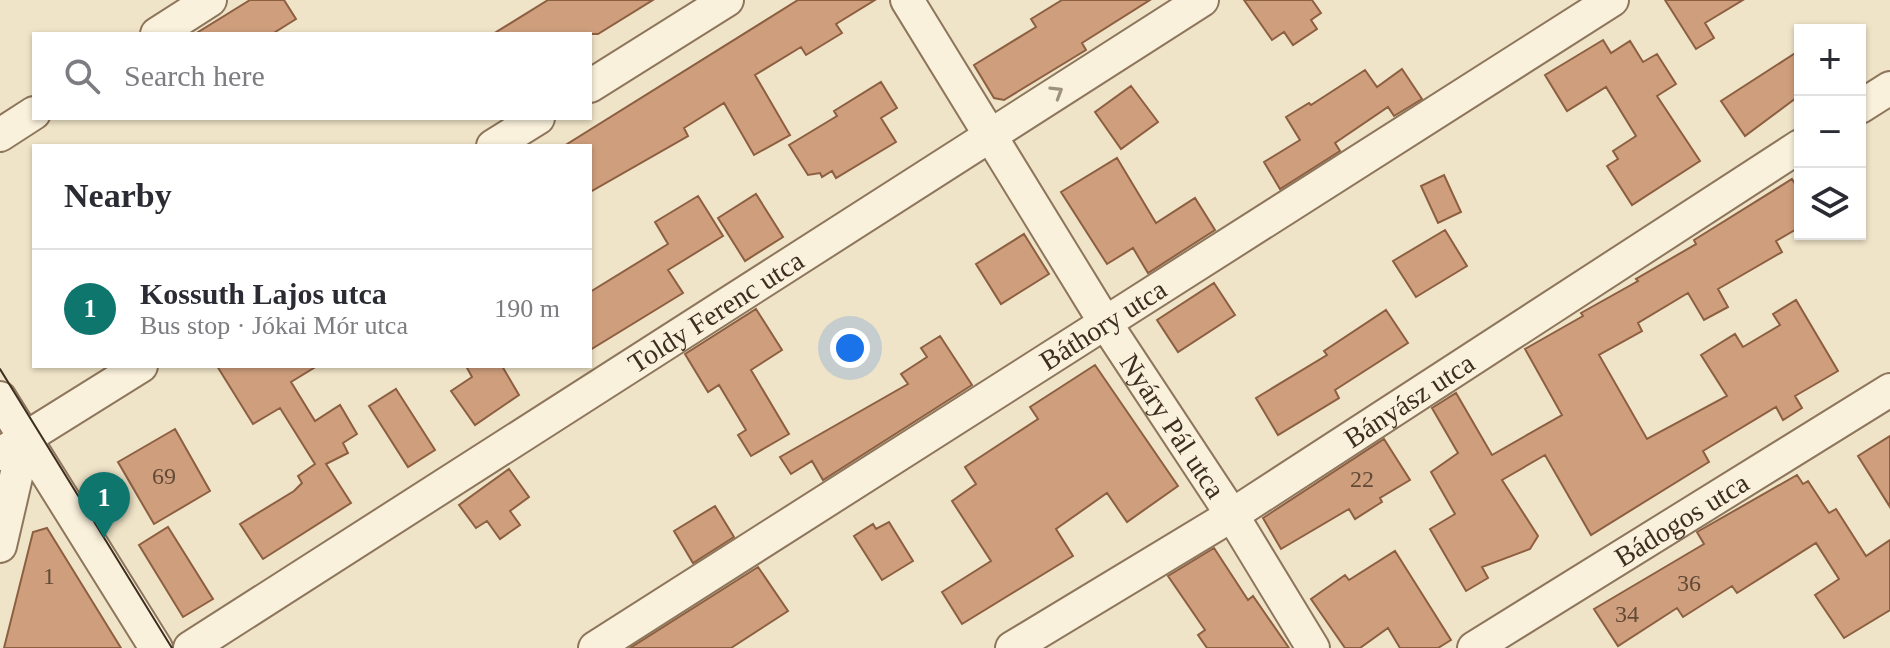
<!DOCTYPE html>
<html lang="en">
<head>
<meta charset="utf-8">
<style>
	body { margin:0; font-family:"Times New Roman",serif; background:#f7f7f7; color:#2b2b33 }
	.controls { position:absolute; right:24px; top:24px; display:grid; overflow:hidden; border-radius:0px; box-shadow:0 2px 6px #0004 }
	.controls button { width:72px; height:72px; display:grid; place-items:center; padding:0; border:0; border-bottom:2px solid #e1e1e2; background:#fff; color:#2b2b33; font:40px sans-serif }
	.you { position:absolute; left:850px; top:348px; width:28px; height:28px; margin:-20px; border:6px solid #fff; border-radius:50%; background:#1a73e8; box-shadow:0 0 0 12px #1a73e833 }
	.badge { display:grid; place-items:center; width:52px; height:52px; border-radius:50%; background:#0f766e; color:#fff; font-size:26px; font-weight:700 }
	.pin { position:absolute; translate:-50% -66px; filter:drop-shadow(0 2px 4px #0008) }
	.pin::after { content:''; position:absolute; top:42px; width:28px; height:24px; background:inherit; clip-path:polygon(0 0,100% 0,50% 100%) }
	.list { margin:0; padding:0; list-style:none }
	h2 { display:flex; justify-content:space-between; align-items:center; height:104px; margin:0; padding:0 32px; font-size:34px }
	h2 small { font-size:26px; font-weight:400; color:#7c7c81 }
	.list li { display:grid; grid-template-columns:52px 1fr auto; gap:24px; align-items:center; box-sizing:border-box; height:120px; padding:0 32px; border-top:2px solid #e1e1e2 }
	.list b { display:block; font-size:30px; white-space:nowrap }
	.list p { margin:0; font-size:26px; white-space:nowrap; color:#7c7c81 }
	.list em { font-size:26px; font-style:normal; color:#7c7c81 }
	.icon { flex:none; width:44px; height:44px; fill:none; stroke:currentColor; stroke-width:2; stroke-linecap:round; stroke-linejoin:round }
	.map { position:relative; flex:none; width:1890px; height:648px; overflow:hidden }
	.search { position:absolute; background:#fff; box-shadow:0 2px 6px #0004; left:32px; top:32px; width:560px; height:88px; display:flex; align-items:center; gap:20px; box-sizing:border-box; padding:0 28px; border-radius:0px; color:#7c7c81; font-size:30px }
	.panel { position:absolute; background:#fff; box-shadow:0 2px 6px #0004; left:32px; top:144px; width:560px; height:224px; border-radius:0px }
	.map>svg:first-child { display:block }
	.building { fill:#cf9f7d; stroke:#8d5f41; stroke-width:2 }
	.lines { fill:none; stroke-linecap:round; stroke-linejoin:round }
	.minor-casing { stroke:#8d765c; stroke-width:36 }
	.minor { stroke:#faf1dc; stroke-width:32 }
	.tram { stroke:#3d2e20; stroke-width:2 }
	.oneway { stroke:#9c907e }
	.labels { text-anchor:middle; dominant-baseline:central; stroke-width:6; stroke-linejoin:round; paint-order:stroke }
	.number-label { font-size:24px; fill:#624a37 }
	.street-label { font-size:28px; fill:#3d2e20; stroke:#f7eed8 }
</style>
</head>
<body>
<div class="map">
<svg width="1890" height="648" viewBox="0 0 1890 648">
	<rect width="100%" height="100%" fill="#f0e4c8"/>
	<path class="building" d="M250 0H284L296 19 272 34H195Z
		M548 0H653L598 34H493Z
		M798 0H875L836 24 842 33 806 55 801 47 755 75 790 135 754 155 724 103 684 128 688 136 590 192V146H564Z
		M1062 0H1150L1082 43 1086 50 1004 100 994 98 974 65 1036 27 1031 19Z
		M1244 0H1312L1321 13 1311 20 1317 29 1293 45 1284 32 1272 40Z
		M1665 0H1743L1705 23 1714 38 1696 49Z
		M1603 40 1611 53 1630 41 1643 62 1657 54 1676 84 1657 96 1700 161 1632 205 1607 166 1618 159 1613 151 1636 136 1606 87 1567 111 1545 75Z
		M1800 50V95L1745 136 1721 101Z
		M1402 69 1422 99 1394 116 1388 107 1335 143 1340 151 1280 189 1264 162 1300 140 1286 117 1309 103 1311 105 1365 70 1377 87Z
		M881 82 897 108 881 118 896 142 836 178 832 171 822 177 820 173 808 175 789 145 837 116 834 111Z
		M1131 86 1158 122 1121 149 1095 112Z
		M1117 158 1156 223 1195 198 1215 230 1148 273 1133 248 1107 264 1061 192Z
		M1444 175 1461 212 1438 223 1421 186Z
		M1792 179 1800 192V227L1776 241 1782 252 1718 289 1728 307 1704 320 1688 293 1638 323 1642 331 1599 355 1647 439 1727 396 1701 355 1735 334 1743 347 1780 325 1773 314 1796 300 1838 371 1795 396 1802 408 1783 420 1776 407 1703 451 1709 462 1591 535 1545 455 1502 480 1538 536 1530 549 1482 567 1488 578 1466 591 1430 529 1455 514 1431 472 1458 453 1432 408 1456 393 1492 455 1562 415 1525 349 1583 316 1581 313 1638 281 1636 279 1696 244 1694 240Z
		M756 194 783 237 745 261 718 218Z
		M698 196 723 236 668 270 683 293 590 350V292L668 244 655 222Z
		M1445 230 1467 266 1416 297 1393 261Z
		M1024 234 1049 274 1001 304 976 264Z
		M1214 283 1235 315 1178 352 1157 320Z
		M756 309 782 350 751 370 789 434 751 456 738 435 746 430 719 385 708 392 685 354Z
		M1386 310 1408 343 1335 390 1339 398 1278 435 1256 398 1327 355 1324 351Z
		M940 336 972 385 823 480 812 461 791 474 780 457 908 384 901 374 927 357 921 348Z
		M1095 365 1178 486 1127 522 1107 493 1056 529 1073 556 962 624 942 592 991 561 952 501 976 484 965 467 1038 419 1030 407Z
		M217 366H317L291 382 315 421 340 405 357 434 343 443 348 453 326 464 351 503 263 559 240 524 294 491 302 483 298 476 315 464 280 408 253 424Z
		M466 366H502L519 395 475 425 451 391 472 377Z
		M396 389 435 450 408 467 369 406Z
		M175 429 210 491 154 524 118 462Z
		M1890 436V507L1858 456Z
		M1384 439 1410 480 1380 498 1382 502 1355 519 1349 509 1281 549 1263 518Z
		M509 469 529 497 510 511 520 525 500 539 487 521 476 528 459 505Z
		M1797 475 1803 484 1808 481 1829 513 1836 509 1866 556 1890 540V610L1844 638 1815 595 1839 579 1816 543 1737 593 1732 586 1683 617 1677 608 1618 646 1594 609 1704 544 1697 532Z
		M715 506 734 537 693 563 674 531Z
		M889 522 913 561 882 580 854 536 873 524 876 529Z
		M168 527 213 599 183 617 139 545Z
		M47 528 121 648H4L33 532Z
		M1214 548 1248 600 1253 596 1289 648H1207L1198 635 1205 630 1168 576Z
		M1395 551 1451 640 1438 648H1400L1388 628 1360 648H1345L1311 599 1345 575 1349 580Z
		M758 567 788 611 731 648H630Z"/>
	<g class="lines">
		<g class="minor-casing">
			<g id="minor">
				<path id="s1" d="M907 0 1106 324 1232 515 1313 648"/>
				<path d="M157 34 210 0"/>
				<path d="M590 86 727 0"/>
				<path d="M1860 107 1890 88"/>
				<path d="M0 135 34 113"/>
				<path d="M493 146 538 118"/>
				<path d="M0 398 156 648"/>
				<path d="M0 454 141 366"/>
				<path d="M0 546 25 438"/>
				<path id="s2" d="M190 648 1202 0"/>
				<path id="s3" d="M595 648 1612 0"/>
				<path id="s4" d="M1012 648 1232 515 1800 146"/>
				<path id="s5" d="M1474 648 1890 390"/>
			</g>
		</g>
		<use href="#minor" class="minor"/>
		<path class="tram" d="M0 369 172 648"/>
	</g>
	<defs><path id="oneway-chevron" d="M-2-3.5L2.5 0L-2 3.5" fill="none" stroke-width="1.6" stroke-linecap="round" stroke-linejoin="round" transform="scale(2)"/></defs>
	<use class="oneway" href="#oneway-chevron" transform="translate(1057 92) rotate(-32)"/>
	<g class="labels">
		<g class="number-label">
			<text x="164" y="476">69</text>
			<text x="1362" y="479">22</text>
			<text x="49" y="576">1</text>
			<text x="1689" y="583">36</text>
			<text x="1627" y="614">34</text>
		</g>
		<g class="street-label">
			<text stroke="none"><textPath href="#s2" startOffset="624">Toldy Ferenc utca</textPath></text>
			<text stroke="none"><textPath href="#s3" startOffset="602">Báthory utca</textPath></text>
			<text stroke="none"><textPath href="#s4" startOffset="468">Bányász utca</textPath></text>
			<text stroke="none"><textPath href="#s1" startOffset="502">Nyáry Pál utca</textPath></text>
			<text stroke="none"><textPath href="#s5" startOffset="244">Bádogos utca</textPath></text>
		</g>
	</g>
</svg>
<div class="controls">
<button>+</button>
<button>−</button>
<button><svg class="icon" aria-label="layers" viewBox="0 0 24 24"><path d="M12 4l9 5-9 5-9-5zM3 14l9 5 9-5"/></svg></button>
</div>
<div class="you"></div>
<div class="pin badge" style="left:104px;top:538px">1</div>
<div class="search"><svg class="icon" aria-label="search" viewBox="0 0 24 24"><circle cx="10" cy="10" r="6"/><path d="M15 15l6 6"/></svg>Search here</div>
<section class="panel">
<h2>Nearby<small></small></h2>
<ul class="list">
<li><span class="badge">1</span><div><b>Kossuth Lajos utca</b><p>Bus stop · Jókai Mór utca</p></div><em>190 m</em></li>
</ul>
</section>
</div>
</body>
</html>
